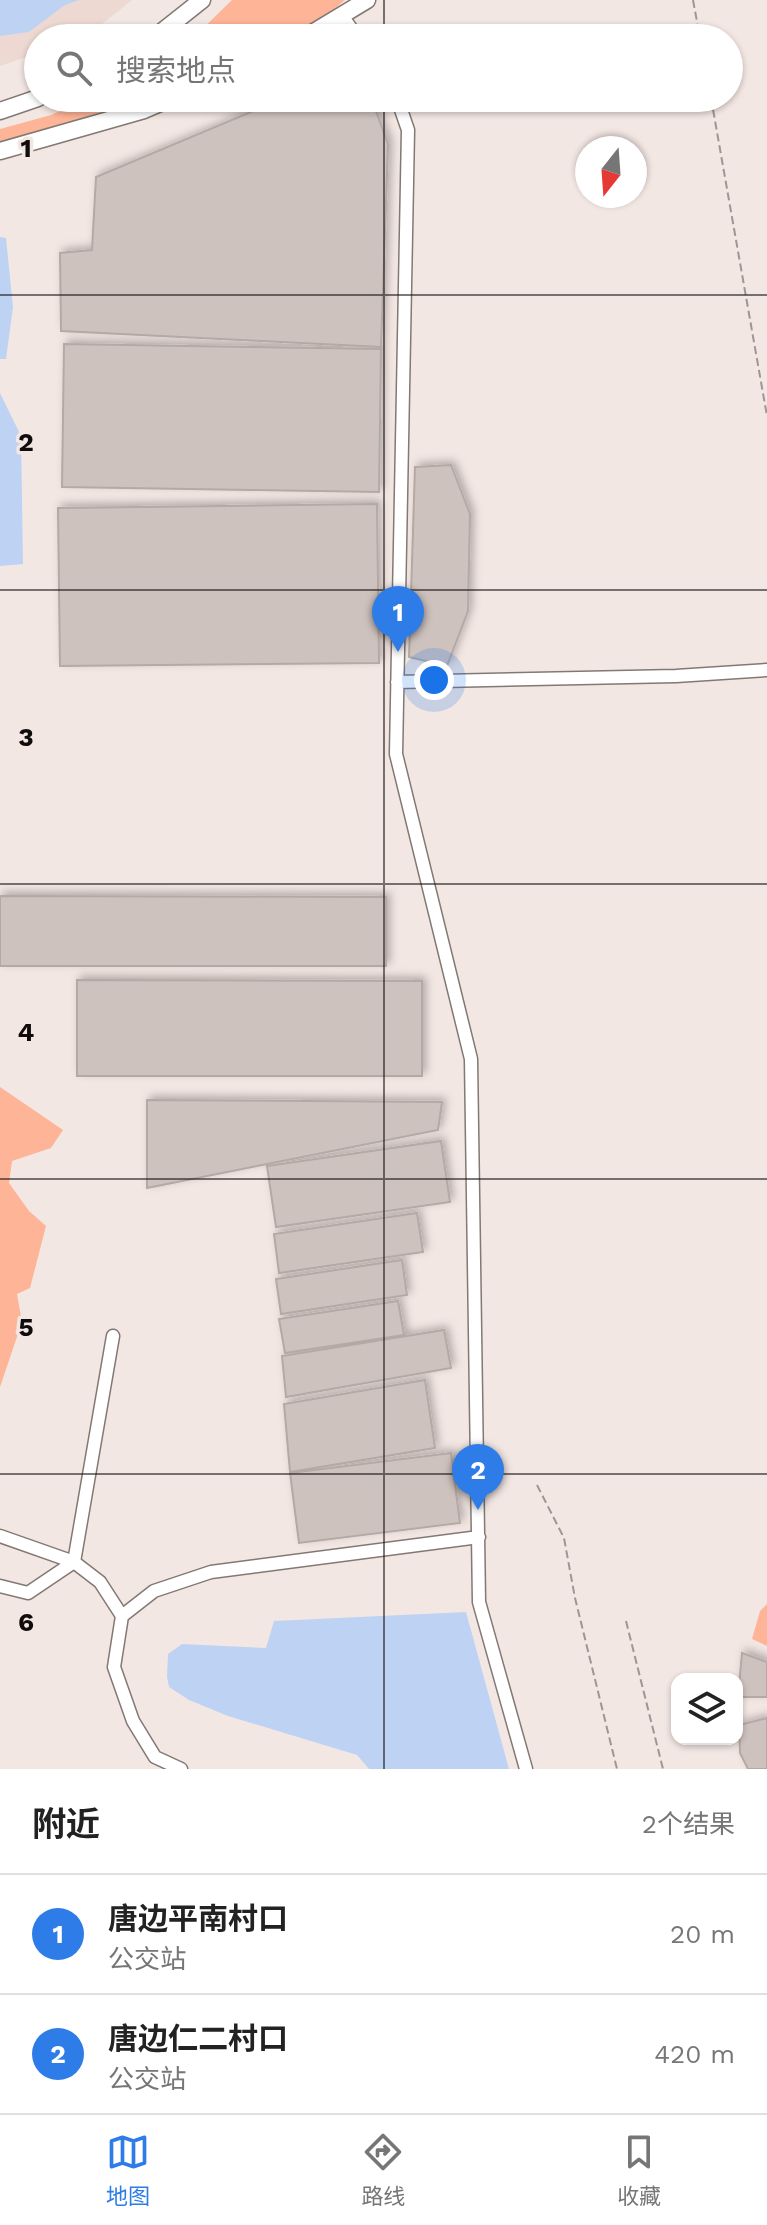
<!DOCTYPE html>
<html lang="zh">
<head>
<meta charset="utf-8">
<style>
	body { margin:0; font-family:"Work Sans","Noto Sans SC",sans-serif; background:#f2f2f2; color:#222 }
	.controls { position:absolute; right:24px; bottom:24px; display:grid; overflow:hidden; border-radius:16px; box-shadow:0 2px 6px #0004 }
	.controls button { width:72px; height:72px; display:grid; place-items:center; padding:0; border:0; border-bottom:2px solid #e0e0e0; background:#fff; color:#222; font:40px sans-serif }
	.compass { position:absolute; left:575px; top:136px; width:72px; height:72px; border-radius:50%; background:#fff; box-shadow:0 2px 6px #0004; rotate:197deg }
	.you { position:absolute; left:434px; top:680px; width:28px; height:28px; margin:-20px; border:6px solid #fff; border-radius:50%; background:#1a73e8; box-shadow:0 0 0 12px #1a73e833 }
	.badge { display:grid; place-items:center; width:52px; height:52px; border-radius:50%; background:#2e7ce7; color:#fff; font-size:26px; font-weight:700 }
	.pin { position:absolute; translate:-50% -66px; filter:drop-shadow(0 2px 4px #0008) }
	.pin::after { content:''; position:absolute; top:42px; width:28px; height:24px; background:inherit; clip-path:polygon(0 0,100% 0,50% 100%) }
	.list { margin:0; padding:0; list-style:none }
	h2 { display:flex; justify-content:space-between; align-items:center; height:104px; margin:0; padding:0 32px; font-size:34px }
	h2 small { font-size:26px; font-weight:400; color:#767676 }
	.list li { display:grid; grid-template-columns:52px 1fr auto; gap:24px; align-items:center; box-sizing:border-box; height:120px; padding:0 32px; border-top:2px solid #e0e0e0 }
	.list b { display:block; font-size:30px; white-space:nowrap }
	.list p { margin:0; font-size:26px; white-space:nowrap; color:#767676 }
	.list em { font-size:26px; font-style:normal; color:#767676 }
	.icon { flex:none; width:44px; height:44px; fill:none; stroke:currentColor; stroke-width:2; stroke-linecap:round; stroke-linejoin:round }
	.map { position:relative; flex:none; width:767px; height:1769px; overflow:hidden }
	.search { position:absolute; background:#fff; box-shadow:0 2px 6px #0004; left:24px; right:24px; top:24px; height:88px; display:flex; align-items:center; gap:20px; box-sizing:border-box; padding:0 28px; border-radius:44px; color:#767676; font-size:30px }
	.sheet { height:344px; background:#fff }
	nav { display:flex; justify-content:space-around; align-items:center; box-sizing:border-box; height:112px; border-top:2px solid #e0e0e0; background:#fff; font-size:22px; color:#767676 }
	nav a { display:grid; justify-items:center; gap:4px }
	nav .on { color:#2e7ce7 }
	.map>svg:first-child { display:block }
	.built { fill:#edd9d2 }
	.green { fill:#feb497 }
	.water { fill:#bed3f3 }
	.building { fill:#cec2be; stroke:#b4a9a4; stroke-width:2; filter:url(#shadow) }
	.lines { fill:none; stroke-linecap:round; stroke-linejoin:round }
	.minor-casing { stroke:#827874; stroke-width:15 }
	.secondary-casing { stroke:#827874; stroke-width:19 }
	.path { stroke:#9f9693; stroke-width:2; stroke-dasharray:8 4; stroke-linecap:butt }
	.minor { stroke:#fff; stroke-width:12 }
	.secondary { stroke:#fff; stroke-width:16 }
	.grid { fill:none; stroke:#100c0b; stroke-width:2; stroke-opacity:0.55 }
	.grid-label { font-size:26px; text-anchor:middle; font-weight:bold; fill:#100c0b; stroke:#f3e7e3; stroke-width:7; stroke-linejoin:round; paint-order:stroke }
</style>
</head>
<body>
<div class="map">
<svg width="767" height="1769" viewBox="0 0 767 1769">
	<defs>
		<filter id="shadow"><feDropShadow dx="3.5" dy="-3.5" stdDeviation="4" flood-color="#0004"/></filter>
	</defs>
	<rect width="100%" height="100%" fill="#f3e7e3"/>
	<path class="built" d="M0 0H132L87 36 38 38V53L0 66Z"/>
	<path class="green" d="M232 0H345L331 12 285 38H193Z
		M89 98H146C118 113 84 116 55 126 36 131 19 139 0 143V129L51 115Z
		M0 1087 63 1130 51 1148 12 1161 9 1183 29 1211 46 1226 30 1288 17 1294 22 1322 0 1387Z
		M767 1604V1646L752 1639 760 1611Z"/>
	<path class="water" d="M0 0H79L65 5 29 32 0 36Z
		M0 237 6 238 13 307 6 359H0Z
		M0 393 21 436 23 564 0 566Z
		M466 1612 509 1769H369L357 1755 228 1716 189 1700 169 1687 167 1677 168 1654 182 1644 266 1648 274 1621Z"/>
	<path class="building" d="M284 98H368L373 103 388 144 381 347 61 331 60 253 92 250 96 177Z
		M64 344 381 349 379 492 62 487Z
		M451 465 470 514 468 611 447 666 409 657 415 467Z
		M377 504 379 663 60 666 58 508Z
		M0 896 386 897V966H0Z
		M77 980 422 981V1076H77Z
		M147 1100 442 1102 438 1130 147 1188Z
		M441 1141 450 1202 276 1227 267 1166Z
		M417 1213 423 1252 279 1273 274 1234Z
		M402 1260 407 1295 281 1314 276 1279Z
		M398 1301 404 1335 285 1353 279 1319Z
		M444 1330 451 1368 286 1397 282 1356Z
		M425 1380 435 1448 290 1472 284 1404Z
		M451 1453 460 1523 299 1543 290 1473Z
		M742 1653 767 1662V1697H738Z
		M767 1718V1769H748L740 1753 739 1725Z"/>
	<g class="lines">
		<g class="minor-casing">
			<path id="minor" d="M343 17 358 38
				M397 98 408 130 396 754 471 1059 479 1602 526 1769
				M397 682 676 676 767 670
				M0 1536 74 1562 100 1582 122 1616 114 1667 133 1721 155 1757 181 1769
				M0 1586 28 1593 74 1562 113 1336
				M122 1616 154 1591 211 1572 479 1537"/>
		</g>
		<g class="secondary-casing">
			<path id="secondary" d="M154 38 202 0
				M304 38 367 0
				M0 111 38 98
				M0 151 144 110 172 98"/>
		</g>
		<path class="path" d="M693 0 700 38
			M711 98 767 416
			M537 1485 564 1538 575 1598 617 1769
			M626 1621 663 1769"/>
		<use href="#minor" class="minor"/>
		<use href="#secondary" class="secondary"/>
	</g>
	<path class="grid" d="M384 0V38M384 98V1769M0 295H767M0 590H767M0 884H767M0 1179H767M0 1474H767"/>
	<g class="grid-label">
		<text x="26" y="157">1</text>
		<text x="26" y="451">2</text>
		<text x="26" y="746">3</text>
		<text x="26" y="1041">4</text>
		<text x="26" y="1336">5</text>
		<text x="26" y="1631">6</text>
	</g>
</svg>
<div class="controls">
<button><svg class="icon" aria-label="layers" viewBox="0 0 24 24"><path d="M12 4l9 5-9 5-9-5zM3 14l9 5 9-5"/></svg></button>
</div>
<svg class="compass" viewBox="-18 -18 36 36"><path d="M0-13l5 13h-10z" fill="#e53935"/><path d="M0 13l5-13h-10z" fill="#767676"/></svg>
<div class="you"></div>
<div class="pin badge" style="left:398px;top:652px">1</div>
<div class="pin badge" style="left:478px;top:1510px">2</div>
<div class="search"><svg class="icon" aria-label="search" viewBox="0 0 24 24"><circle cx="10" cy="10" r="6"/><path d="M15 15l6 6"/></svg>搜索地点</div>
</div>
<section class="sheet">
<h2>附近<small>2个结果</small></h2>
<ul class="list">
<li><span class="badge">1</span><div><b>唐边平南村口</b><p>公交站</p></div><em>20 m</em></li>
<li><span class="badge">2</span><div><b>唐边仁二村口</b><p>公交站</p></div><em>420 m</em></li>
</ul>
</section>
<nav>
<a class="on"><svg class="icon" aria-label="map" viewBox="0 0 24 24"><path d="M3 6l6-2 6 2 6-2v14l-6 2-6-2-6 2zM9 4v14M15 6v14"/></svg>地图</a>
<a><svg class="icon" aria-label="directions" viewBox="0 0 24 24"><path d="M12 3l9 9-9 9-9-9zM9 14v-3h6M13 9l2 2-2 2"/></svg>路线</a>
<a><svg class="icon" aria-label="saved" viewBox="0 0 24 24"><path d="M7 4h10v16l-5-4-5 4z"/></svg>收藏</a>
</nav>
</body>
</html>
